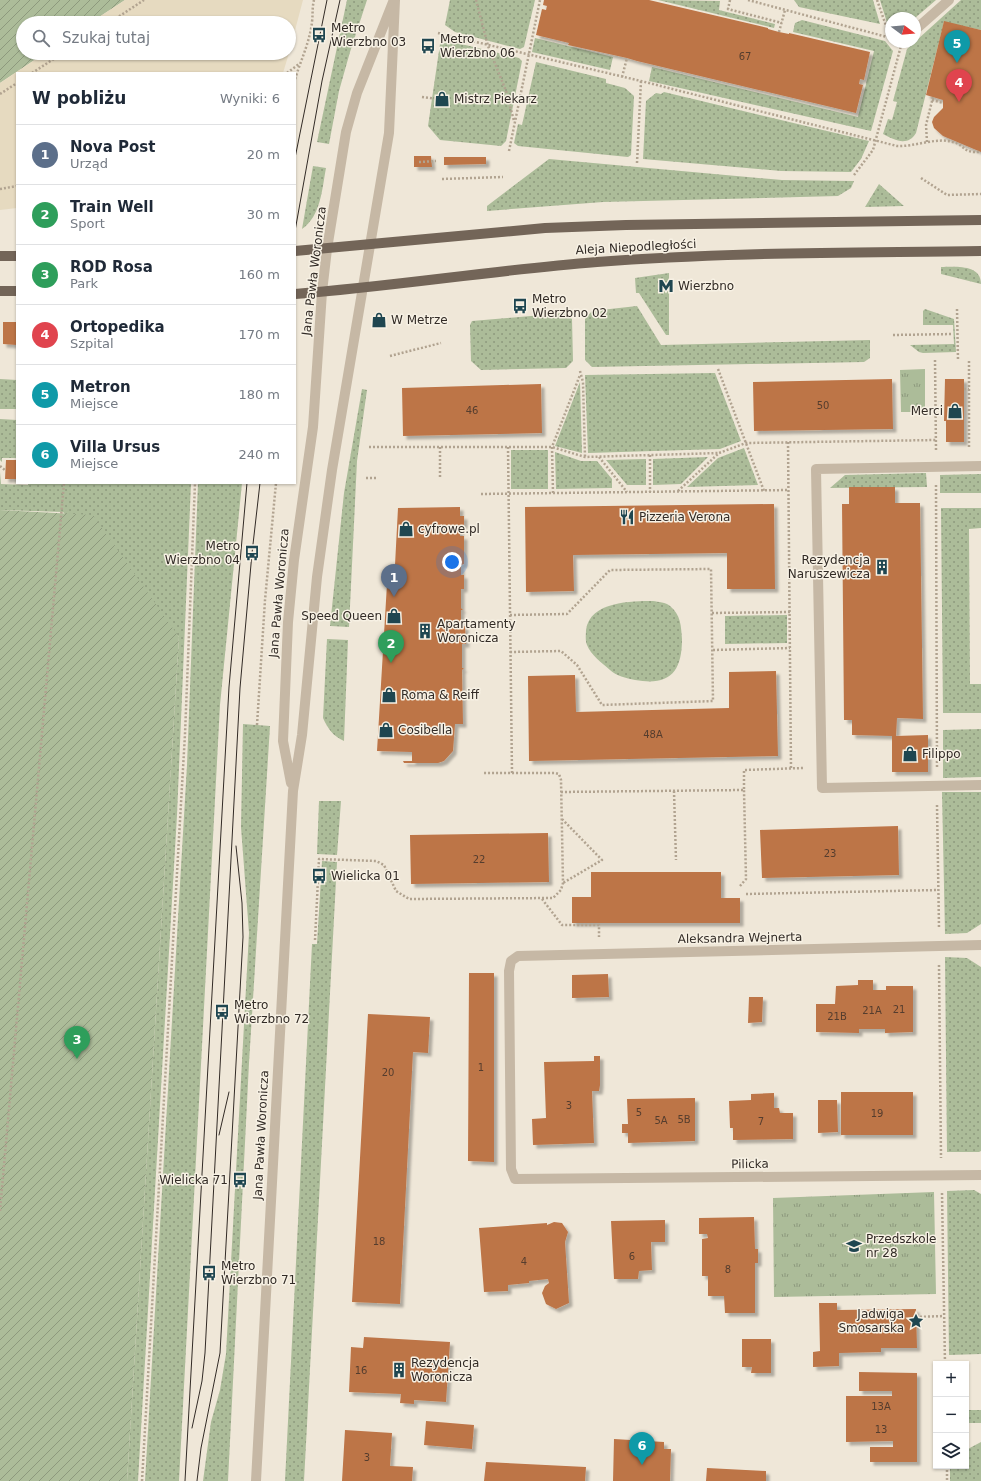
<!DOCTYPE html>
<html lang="pl">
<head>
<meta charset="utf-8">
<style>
	body { margin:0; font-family:"DejaVu Sans",sans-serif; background:#f6f6f7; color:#1f2937 }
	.controls { position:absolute; right:12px; bottom:12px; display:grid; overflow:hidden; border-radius:0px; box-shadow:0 1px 3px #0004 }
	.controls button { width:36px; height:36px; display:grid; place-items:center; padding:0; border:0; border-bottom:1px solid #e0e1e3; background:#fff; color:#1f2937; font:20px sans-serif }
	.compass { position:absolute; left:885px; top:12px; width:36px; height:36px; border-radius:50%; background:#fff; box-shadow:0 1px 3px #0004; rotate:106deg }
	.you { position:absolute; left:452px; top:562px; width:14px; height:14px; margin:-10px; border:3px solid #fff; border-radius:50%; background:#1a73e8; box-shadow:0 0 0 6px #1a73e833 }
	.badge { display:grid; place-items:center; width:26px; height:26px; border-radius:50%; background:#1f4650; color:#fff; font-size:13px; font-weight:700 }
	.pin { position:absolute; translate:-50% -33px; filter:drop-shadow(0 1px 2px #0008) }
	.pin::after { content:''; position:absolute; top:21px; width:14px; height:12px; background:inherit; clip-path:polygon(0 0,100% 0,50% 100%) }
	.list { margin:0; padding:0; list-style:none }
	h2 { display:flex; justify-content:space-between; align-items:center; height:52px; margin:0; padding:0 16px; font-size:17px }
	h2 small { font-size:13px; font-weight:400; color:#747a83 }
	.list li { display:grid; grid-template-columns:26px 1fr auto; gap:12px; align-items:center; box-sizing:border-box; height:60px; padding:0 16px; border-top:1px solid #e0e1e3 }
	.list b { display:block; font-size:15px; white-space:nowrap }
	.list p { margin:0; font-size:13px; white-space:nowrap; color:#747a83 }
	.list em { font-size:13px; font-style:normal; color:#747a83 }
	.icon { flex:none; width:22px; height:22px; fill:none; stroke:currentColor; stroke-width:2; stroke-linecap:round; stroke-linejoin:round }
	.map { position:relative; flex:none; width:981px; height:1481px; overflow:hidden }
	.search { position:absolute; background:#fff; box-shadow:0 1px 3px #0004; left:16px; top:16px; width:280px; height:44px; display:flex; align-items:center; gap:10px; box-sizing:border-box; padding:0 14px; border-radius:22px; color:#747a83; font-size:15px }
	.panel { position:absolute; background:#fff; box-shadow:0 1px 3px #0004; left:16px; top:72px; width:280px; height:412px; border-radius:0px }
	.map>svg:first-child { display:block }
	.grass { fill:url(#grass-dots) }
	.park { fill:url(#park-tufts) }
	.garden { fill:url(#garden-furrows) }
	.plaza { fill:#e6dac0 }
	.building { fill:#bd7447; filter:url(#shadow) }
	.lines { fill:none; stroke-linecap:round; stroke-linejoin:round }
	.path { stroke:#b1a390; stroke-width:2.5; stroke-dasharray:2 2; stroke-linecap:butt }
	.minor { stroke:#c6b8a5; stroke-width:10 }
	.major { stroke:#736558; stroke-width:10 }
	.tram { stroke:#322b26; stroke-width:1 }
	.labels { text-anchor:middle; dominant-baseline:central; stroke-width:3; stroke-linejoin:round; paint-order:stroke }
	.number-label { font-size:10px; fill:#553d2e }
	.poi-label { font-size:12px; fill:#322b26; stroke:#f7f1e4; text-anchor:start }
	.street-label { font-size:12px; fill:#322b26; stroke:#f7f1e4 }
</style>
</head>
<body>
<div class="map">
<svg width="981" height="1481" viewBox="0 0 981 1481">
	<defs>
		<pattern id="grass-dots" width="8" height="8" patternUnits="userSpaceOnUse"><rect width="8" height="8" fill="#acbc99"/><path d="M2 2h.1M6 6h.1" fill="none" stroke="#8d997d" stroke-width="1.8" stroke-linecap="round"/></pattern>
		<pattern id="park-tufts" width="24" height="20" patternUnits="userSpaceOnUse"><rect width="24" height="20" fill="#acbc99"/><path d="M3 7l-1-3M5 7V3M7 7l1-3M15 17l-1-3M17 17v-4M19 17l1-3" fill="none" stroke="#8d997d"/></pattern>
		<pattern id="garden-furrows" width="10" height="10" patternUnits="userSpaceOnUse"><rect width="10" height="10" fill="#acbc99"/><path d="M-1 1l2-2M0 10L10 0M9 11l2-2" fill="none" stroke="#8d997d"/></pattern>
		<filter id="shadow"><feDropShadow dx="3.5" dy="3.5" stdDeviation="1" flood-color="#0004"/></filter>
	</defs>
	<rect width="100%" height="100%" fill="#efe7d8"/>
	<path class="grass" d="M347 0H367L350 52 339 91 329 144 317 142Z
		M450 0H535L524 47 520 49 455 32 445 25Z
		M658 0 720 1 719 10 775 24 774 28Z
		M794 0H873L880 24 799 7Z
		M880 0H936L915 18H891V27L888 26Z
		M961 0H981V30L944 22 916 133C908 147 894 140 883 134L888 119 892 120 897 102 893 101 907 49Z
		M802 20 885 41 893 51 871 131 649 81 652 67 858 117 874 51 793 32 795 23Z
		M535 38 613 57 610 70 532 52Z
		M453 42 519 58 522 61 506 141 501 146 440 140 428 126 440 44Z
		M536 62 606 79V83L625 88 634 96 631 155 628 157 518 146 514 143 518 124 522 125Z
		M664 92 869 141 861 159 851 172 781 171 643 159 646 101 656 93 661 94Z
		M549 159 782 180 854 181 851 188 838 196 603 202 487 211V206Z
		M313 166 326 168C322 189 321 216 302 229Z
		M879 184 904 206 865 207Z
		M941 267C955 267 981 264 981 284L941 274Z
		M669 273V335H666L639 293H636L635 278Z
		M637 306 661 345 870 340V358L864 362 592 367 585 360V319L592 311Z
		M925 309 954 319 956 352 923 353 919 352 910 345 954 344 953 325H923V311Z
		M565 313 572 319 573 361 566 368 481 370 471 361 470 325 472 321Z
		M715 373 741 441 720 449 588 453 585 375Z
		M0 379 17 380V409H0Z
		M580 382 582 453 555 446Z
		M362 389 367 390 357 461 349 627 330 626 344 493Z
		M0 419 17 420V458H2V462L0 460Z
		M744 448 758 485 687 487 718 458Z
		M511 450H548V489H511Z
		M555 452 581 461H597L612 479V488L556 489Z
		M708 457 681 484 653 485V459Z
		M646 459V485H627L606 460Z
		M0 472 1 484 28 485V483H191L177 815 138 1481H127L179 637 63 512 0 510Z
		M926 473 927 487 830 488 845 475Z
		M981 474V493H940V475Z
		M198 483H242L220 705 179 1481H145L187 765Z
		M941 508H981V528L969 529 970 684H981V713H943Z
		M653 601C658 602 666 602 670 606 681 615 681 626 682 639 682 673 669 686 635 680 626 678 616 676 610 670 602 663 591 655 587 645 585 641 586 634 586 630 590 601 632 601 653 601Z
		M787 615V643L725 644V616Z
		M327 639 348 640 344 741C333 736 328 729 323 718Z
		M243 724 270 726 249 1063 228 1481H203L211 1422 220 1390 226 1354 249 933 241 827Z
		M981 729V777L943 778V730Z
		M942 792H981V924L967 933 945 934Z
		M319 801H341L337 855 317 854Z
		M322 861 337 862 304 1481H285L312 944H317Z
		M945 957 967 958 981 967V1151L979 1152H947Z
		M974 1190 981 1194V1354L949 1355 947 1191Z
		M966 1410H981V1423H966Z
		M981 1442V1481H950V1466H966V1450Z"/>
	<path class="park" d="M925 369V412H901L900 370Z
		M934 1192 936 1294 774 1297 773 1198Z"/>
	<path class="garden" d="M0 0H125L90 23H23V53H45L0 83Z
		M0 510 93 515 179 637 127 1481H0Z"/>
	<path class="plaza" d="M125 0H303L289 53V23H90Z
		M45 53H289L283 73H17V208L0 210V83Z"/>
	<path class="building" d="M544 0H649L768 28V29L779 32 789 34V33L870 52 864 80 860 79 859 84 863 85 856 113 637 61 627 58 568 45 569 43 536 35 542 9 546 10 547 6 543 5Z
		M944 21 981 30V152L943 136 934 128 932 122 934 117 943 108V100L926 95Z
		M414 156H431L432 167H414Z
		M444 157H486V164L444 165Z
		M3 322H17V345L3 344Z
		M892 379 893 429 754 431 753 382Z
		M945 379H964V442H946V421H944Z
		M541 384 542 433 403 436 402 388Z
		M6 460H17V479H5Z
		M849 487H895V503H920L923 719 897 718 896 736 928 735V772H892V736L852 735V720H844L842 504H849Z
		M774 504 775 589H727V553L573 555 574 591 526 592 525 507Z
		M460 507V516H464V525H460V536H464V564L461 565V575H464V589H461V608L463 610H461V626H465L466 644H462V668H464L462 670 463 724H455L453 751 444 761 438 763H404L403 761H412V752L377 751 387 584H394L398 508Z
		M776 671 778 756 529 761 528 676 575 675 576 712 729 708V672Z
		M898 826 899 875 762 878 760 830Z
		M548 833 549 882 411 884 410 835Z
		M591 872H721V898H740V923H572V897H591Z
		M469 973H494V1162L468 1161Z
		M608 974 609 997 572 998V975Z
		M858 980H873V990H886V986H913V1032L885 1033V1029H859V1033L816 1032V1004H835L836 986 858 985Z
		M749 997H763L762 1022 748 1023Z
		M368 1014 430 1017 428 1053 413 1052 400 1304 352 1302Z
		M594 1056H600V1085L599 1091H592L594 1143 533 1145 532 1119 546 1118 544 1062 594 1061Z
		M841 1092H913V1135H841Z
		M774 1093V1108H779L780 1113H793V1139L733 1140V1128H730L729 1101 751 1100V1094Z
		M695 1098V1141L628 1143V1133H622V1124H628L627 1099Z
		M818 1100H837L838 1132 818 1133Z
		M754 1217 755 1249H758V1263H755V1313H725L724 1296H708V1276H702V1239L708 1238 707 1234H699V1218Z
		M665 1220V1242H651L652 1270 639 1271 638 1279H614L611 1221Z
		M554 1222 562 1223 568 1232 565 1242 569 1303 556 1309 546 1304 542 1293 545 1286 549 1283 548 1279 529 1281V1283L508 1285V1291L484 1292 479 1228 547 1223V1225Z
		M819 1303H837V1310L916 1309 917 1348H881V1352L839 1353V1366L813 1367V1352L820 1351Z
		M364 1337 450 1342 446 1402 414 1400V1404L400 1403 401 1394 349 1392 351 1347 363 1348Z
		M742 1339H771V1373H751L752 1367H742Z
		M859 1372 917 1373V1462H870V1447H893V1441L846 1442V1396H892V1391H859Z
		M426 1421 474 1425 472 1449 424 1445Z
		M345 1430 392 1433 390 1466 413 1467 412 1481H342Z
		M614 1439 664 1442V1449H671L670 1481H613Z
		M486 1462 586 1467 585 1481H484Z
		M707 1468 766 1471V1481H706Z"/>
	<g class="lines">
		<path class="path" d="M476 0 488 46 506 91 514 121
			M730 0 728 9 782 23
			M748 0 891 38
			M877 0 890 37
			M109 23 144 0
			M779 32 785 10
			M438 33 641 81 897 146C914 147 936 137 953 142 967 146 961 153 981 152
			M32 73 63 53
			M287 73 299 64
			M622 77 627 58
			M295 79C301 60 310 41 312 22 313 14 312 8 314 0
			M0 94 17 83
			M422 97 437 99
			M932 100 943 103
			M927 142 926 125 933 97
			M509 151 540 0
			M419 162 436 161
			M637 163 641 81
			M854 175 873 150 902 42
			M921 178 947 195 981 194
			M442 179 503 177
			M0 189 17 186
			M957 309 958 360
			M893 335 953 334
			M390 356 441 343
			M935 360 936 450
			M718 369 764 491
			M580 371 583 382 585 457
			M964 389H969
			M788 442 791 769
			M369 447H552L585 457 719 453
			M440 447V478
			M508 447 512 773
			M969 447V360
			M650 455V492
			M599 457 627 492
			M0 466 6 471
			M366 478H376
			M936 485 937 768
			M678 491 719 453 746 443 936 440
			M553 493 552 447 580 375
			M481 494 789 490
			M712 613 790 612
			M510 615 567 614 610 570 711 569 713 701 602 705 577 665 561 651 510 652
			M713 650 790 648
			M257 725 265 600 276 483
			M674 791 676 860
			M561 792 744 790V770L803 768
			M937 805 939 928
			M562 819 602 860 563 883
			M740 886 746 879 744 790
			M746 894 938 890
			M542 899 562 925H599V937
			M315 940 319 859 376 861 384 865 396 891 409 899 553 898 561 890 563 883 561 780 559 774 555 773H484
			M939 965 941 1158
			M942 1193 945 1364
			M0 1211 64 483
			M916 1317 944 1316
			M947 1466V1481
			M142 1481 185 734 195 483"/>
		<path class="minor" d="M915 30 949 0
			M981 466 816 469 822 788 981 785
			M291 783 283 741 288 622 294 560 313 427 322 292 327 249 346 132 357 93 393 2
			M981 945 518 956 511 961 509 971 511 1169 515 1179 981 1175
			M256 1481 293 791 302 735 317 577 332 470 389 133 395 0"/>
		<path class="major" d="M295 251 545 228 626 225 981 220
			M0 256H17
			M0 291H17
			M295 294C396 286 496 270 597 262 725 252 853 253 981 251"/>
		<path class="tram" d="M295 158 327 0
			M295 231 322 81 340 0
			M219 1135 229 1092
			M192 1428 202 1381 205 1353 240 688 252 553 260 483
			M185 1481 229 687 247 483
			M197 1481 201 1448 220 1353 243 937 242 903 236 846"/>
	</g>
	<defs>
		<g id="bus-bare" transform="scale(1.2)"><path d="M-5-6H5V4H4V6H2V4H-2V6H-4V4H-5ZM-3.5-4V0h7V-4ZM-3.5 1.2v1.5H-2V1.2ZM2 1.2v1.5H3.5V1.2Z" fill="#1f4650" stroke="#f7f1e4" stroke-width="2.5" paint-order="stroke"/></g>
		<g id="shop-bare" transform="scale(1.2)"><path d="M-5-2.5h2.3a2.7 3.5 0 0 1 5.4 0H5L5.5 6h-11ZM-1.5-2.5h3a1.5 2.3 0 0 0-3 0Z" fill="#1f4650" stroke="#f7f1e4" stroke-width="2.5" paint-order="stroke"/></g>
		<g id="metro-bare" transform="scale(1.2)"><path d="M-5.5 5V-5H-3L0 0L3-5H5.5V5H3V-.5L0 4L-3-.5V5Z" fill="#1f4650" stroke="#f7f1e4" stroke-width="2.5" paint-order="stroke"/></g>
		<g id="restaurant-bare" transform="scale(1.2)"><path d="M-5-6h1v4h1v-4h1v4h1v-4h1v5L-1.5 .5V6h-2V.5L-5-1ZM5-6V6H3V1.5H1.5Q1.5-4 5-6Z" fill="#1f4650" stroke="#f7f1e4" stroke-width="2.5" paint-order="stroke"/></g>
		<g id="building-bare" transform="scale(1.2)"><path d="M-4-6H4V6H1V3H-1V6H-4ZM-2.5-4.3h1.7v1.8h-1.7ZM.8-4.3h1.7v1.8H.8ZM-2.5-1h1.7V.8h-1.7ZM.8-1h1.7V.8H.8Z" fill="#1f4650" stroke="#f7f1e4" stroke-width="2.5" paint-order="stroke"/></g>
		<g id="school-bare" transform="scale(1.2)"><path d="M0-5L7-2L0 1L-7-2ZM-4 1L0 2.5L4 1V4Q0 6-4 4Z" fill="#1f4650" stroke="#f7f1e4" stroke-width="2.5" paint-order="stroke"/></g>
		<g id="sight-bare" transform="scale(1.2)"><path d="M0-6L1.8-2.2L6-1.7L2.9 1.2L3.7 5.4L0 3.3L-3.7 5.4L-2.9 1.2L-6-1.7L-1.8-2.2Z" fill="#1f4650" stroke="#f7f1e4" stroke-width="2.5" paint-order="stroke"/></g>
	</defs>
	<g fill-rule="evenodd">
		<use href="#bus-bare" x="319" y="35"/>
		<use href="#bus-bare" x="428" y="46"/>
		<use href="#shop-bare" x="442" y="99"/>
		<use href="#metro-bare" x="666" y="286"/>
		<use href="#bus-bare" x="520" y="306"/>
		<use href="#shop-bare" x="379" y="320"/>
		<use href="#shop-bare" x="955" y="411"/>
		<use href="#restaurant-bare" x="627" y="517"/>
		<use href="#shop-bare" x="406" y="529"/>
		<use href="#bus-bare" x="252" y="553"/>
		<use href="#building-bare" x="882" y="567"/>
		<use href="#shop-bare" x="394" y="616"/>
		<use href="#building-bare" x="425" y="631"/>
		<use href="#shop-bare" x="389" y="695"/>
		<use href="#shop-bare" x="386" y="730"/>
		<use href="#shop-bare" x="910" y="754"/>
		<use href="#bus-bare" x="319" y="876"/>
		<use href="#bus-bare" x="222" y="1012"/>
		<use href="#bus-bare" x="240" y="1180"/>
		<use href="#school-bare" x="854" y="1246"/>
		<use href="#bus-bare" x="209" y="1273"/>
		<use href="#sight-bare" x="916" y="1321"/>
		<use href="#building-bare" x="399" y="1370"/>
	</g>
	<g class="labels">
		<g class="number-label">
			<text x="745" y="56">67</text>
			<text x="823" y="405">50</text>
			<text x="472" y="410">46</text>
			<text x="653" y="734">48A</text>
			<text x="830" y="853">23</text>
			<text x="479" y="859">22</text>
			<text x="899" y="1009">21</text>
			<text x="872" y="1010">21A</text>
			<text x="837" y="1016">21B</text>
			<text x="481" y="1067">1</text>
			<text x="388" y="1072">20</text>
			<text x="569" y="1105">3</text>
			<text x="639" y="1112">5</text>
			<text x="877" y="1113">19</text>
			<text x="684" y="1119">5B</text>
			<text x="661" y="1120">5A</text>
			<text x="761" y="1121">7</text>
			<text x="379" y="1241">18</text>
			<text x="632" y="1256">6</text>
			<text x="524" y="1261">4</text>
			<text x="728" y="1269">8</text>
			<text x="361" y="1370">16</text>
			<text x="881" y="1406">13A</text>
			<text x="881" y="1429">13</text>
			<text x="367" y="1457">3</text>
		</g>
		<g class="poi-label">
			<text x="331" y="28">Metro<tspan x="331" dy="14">Wierzbno 03</tspan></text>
			<text x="440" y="39">Metro<tspan x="440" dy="14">Wierzbno 06</tspan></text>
			<text x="454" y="99">Mistrz Piekarz</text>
			<text x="678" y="286">Wierzbno</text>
			<text x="532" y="299">Metro<tspan x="532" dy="14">Wierzbno 02</tspan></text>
			<text x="391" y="320">W Metrze</text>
			<text x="943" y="411" text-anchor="end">Merci</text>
			<text x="639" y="517">Pizzeria Verona</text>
			<text x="418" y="529">cyfrowe.pl</text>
			<text x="240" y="546" text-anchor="end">Metro<tspan x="240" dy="14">Wierzbno 04</tspan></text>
			<text x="870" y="560" text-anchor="end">Rezydencja<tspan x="870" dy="14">Naruszewicza</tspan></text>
			<text x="382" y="616" text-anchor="end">Speed Queen</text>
			<text x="437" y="624">Apartamenty<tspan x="437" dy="14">Woronicza</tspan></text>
			<text x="401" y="695">Roma &amp; Reiff</text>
			<text x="398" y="730">Cosibella</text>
			<text x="922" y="754">Filippo</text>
			<text x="331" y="876">Wielicka 01</text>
			<text x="234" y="1005">Metro<tspan x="234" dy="14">Wierzbno 72</tspan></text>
			<text x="228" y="1180" text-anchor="end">Wielicka 71</text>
			<text x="866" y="1239">Przedszkole<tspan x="866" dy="14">nr 28</tspan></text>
			<text x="221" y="1266">Metro<tspan x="221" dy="14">Wierzbno 71</tspan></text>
			<text x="904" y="1314" text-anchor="end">Jadwiga<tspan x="904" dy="14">Smosarska</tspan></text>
			<text x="411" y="1363">Rezydencja<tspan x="411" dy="14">Woronicza</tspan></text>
		</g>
		<g class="street-label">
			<text transform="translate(636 247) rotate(-3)">Aleja Niepodległości</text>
			<text transform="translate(314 271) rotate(-83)">Jana Pawła Woronicza</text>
			<text transform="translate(279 593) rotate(-85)">Jana Pawła Woronicza</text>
			<text transform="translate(740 938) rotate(-1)">Aleksandra Wejnerta</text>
			<text transform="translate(261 1135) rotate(-87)">Jana Pawła Woronicza</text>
			<text transform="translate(750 1164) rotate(-1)">Pilicka</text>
		</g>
	</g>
</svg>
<div class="controls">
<button>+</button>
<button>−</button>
<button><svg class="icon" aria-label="layers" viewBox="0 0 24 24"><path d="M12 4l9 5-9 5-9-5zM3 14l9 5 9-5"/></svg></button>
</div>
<svg class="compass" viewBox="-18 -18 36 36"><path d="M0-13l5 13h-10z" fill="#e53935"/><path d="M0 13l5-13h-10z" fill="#747a83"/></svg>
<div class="you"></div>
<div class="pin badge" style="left:394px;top:597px;background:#5c6f8a">1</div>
<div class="pin badge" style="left:391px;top:663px;background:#2e9e5b">2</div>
<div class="pin badge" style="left:77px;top:1059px;background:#2e9e5b">3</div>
<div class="pin badge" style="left:959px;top:102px;background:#e0444e">4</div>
<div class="pin badge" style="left:957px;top:63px;background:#0f9aa8">5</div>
<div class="pin badge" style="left:642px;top:1465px;background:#0f9aa8">6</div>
<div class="search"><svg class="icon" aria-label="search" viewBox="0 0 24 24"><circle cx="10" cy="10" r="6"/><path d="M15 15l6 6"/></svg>Szukaj tutaj</div>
<section class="panel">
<h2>W pobliżu<small>Wyniki: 6</small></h2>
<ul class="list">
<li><span class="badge" style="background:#5c6f8a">1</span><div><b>Nova Post</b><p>Urząd</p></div><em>20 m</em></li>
<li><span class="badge" style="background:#2e9e5b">2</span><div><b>Train Well</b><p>Sport</p></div><em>30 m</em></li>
<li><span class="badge" style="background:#2e9e5b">3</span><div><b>ROD Rosa</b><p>Park</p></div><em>160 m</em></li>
<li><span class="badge" style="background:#e0444e">4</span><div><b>Ortopedika</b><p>Szpital</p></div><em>170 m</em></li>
<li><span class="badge" style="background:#0f9aa8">5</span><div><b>Metron</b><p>Miejsce</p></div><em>180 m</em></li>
<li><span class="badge" style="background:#0f9aa8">6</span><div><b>Villa Ursus</b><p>Miejsce</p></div><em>240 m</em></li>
</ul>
</section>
</div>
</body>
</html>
